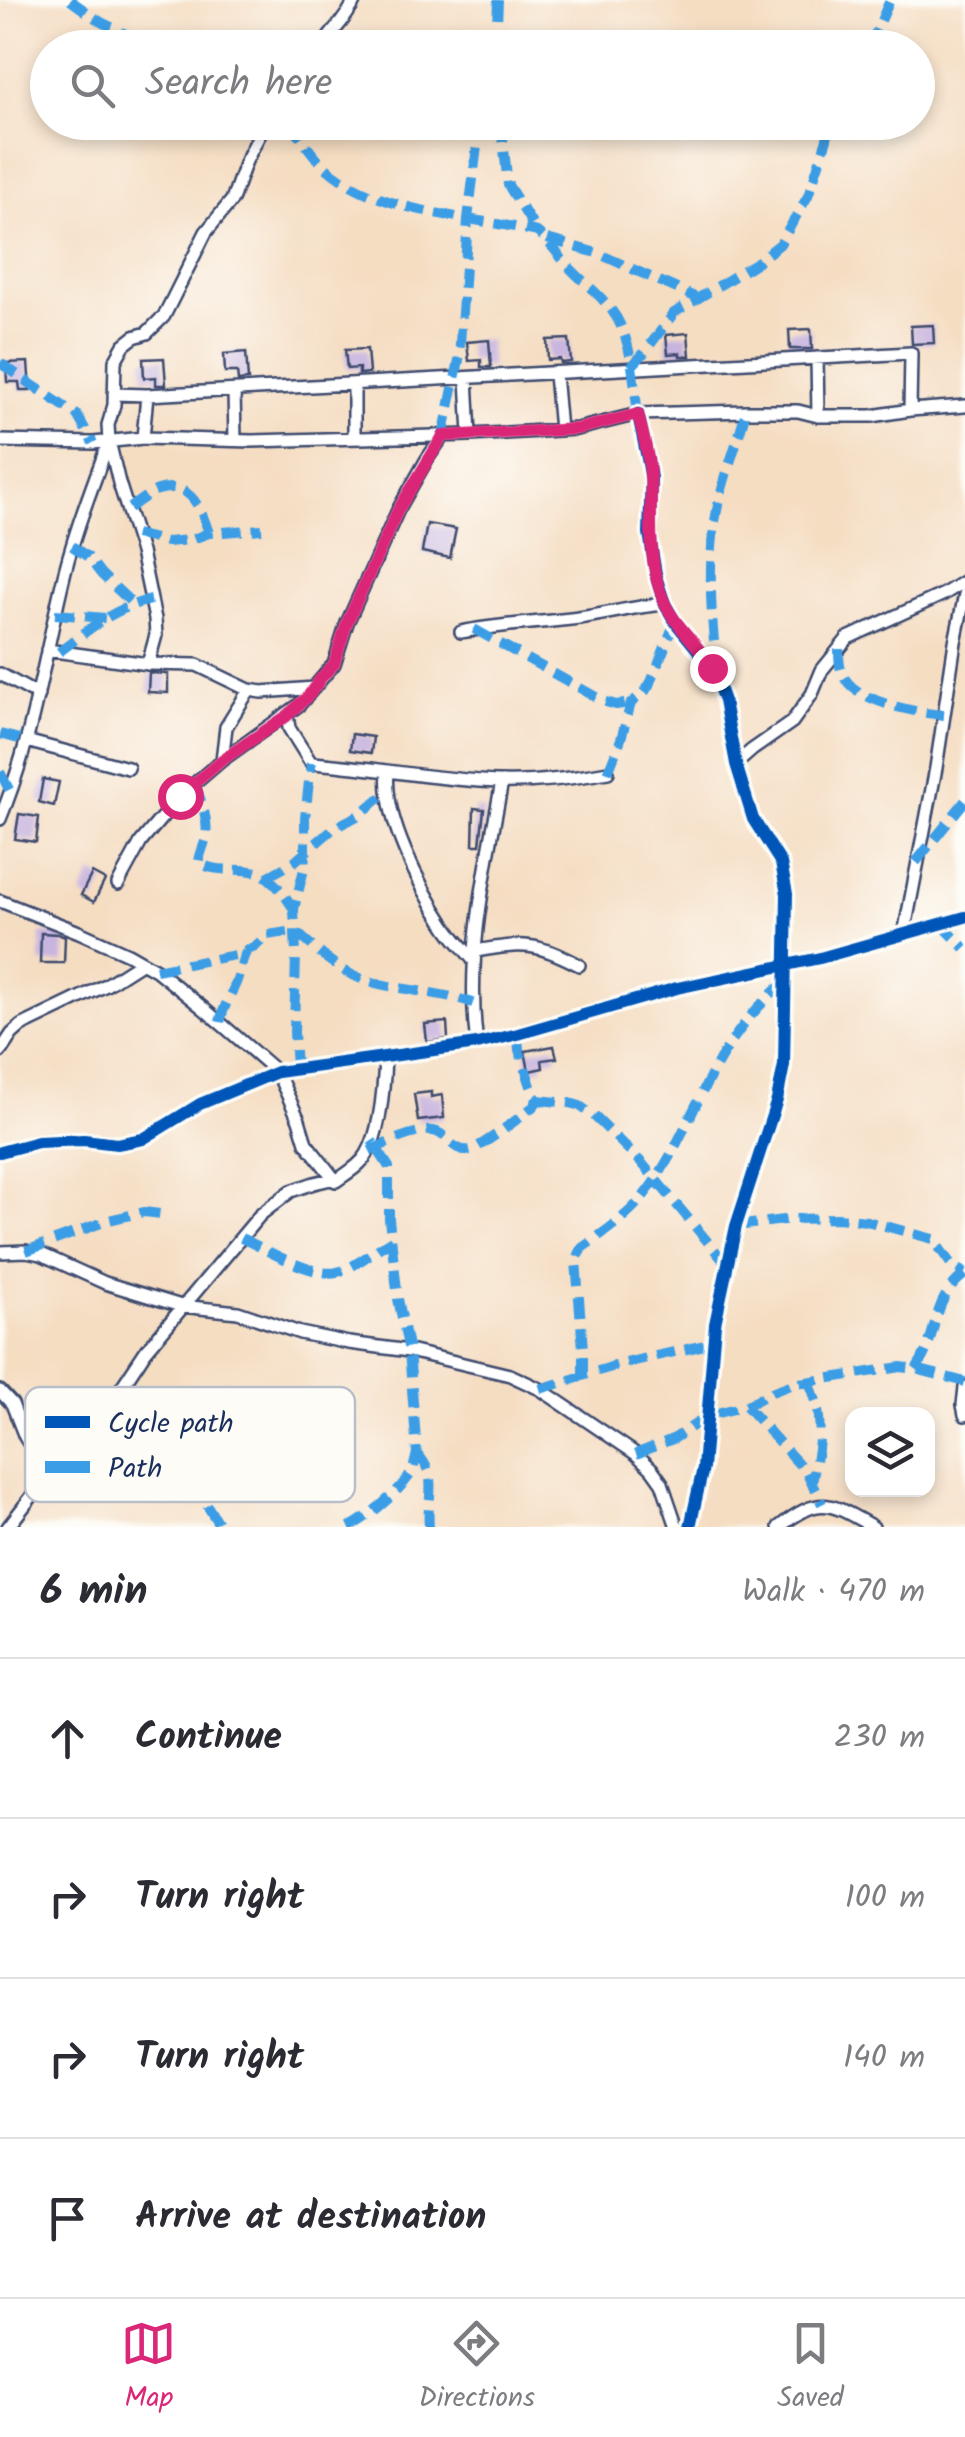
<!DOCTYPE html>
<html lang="en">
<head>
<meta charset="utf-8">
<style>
	body { margin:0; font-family:Kalam,sans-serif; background:#f2f2f3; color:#2b2b33 }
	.controls { position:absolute; right:30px; bottom:30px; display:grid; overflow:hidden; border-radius:20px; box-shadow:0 5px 15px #0003 }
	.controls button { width:90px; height:90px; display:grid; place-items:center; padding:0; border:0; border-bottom:2px solid #e1e1e2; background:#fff; color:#2b2b33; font:50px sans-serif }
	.stop { position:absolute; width:30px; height:30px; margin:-22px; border:8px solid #db2777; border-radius:50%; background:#fff }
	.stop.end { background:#db2777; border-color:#fff; box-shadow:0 2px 10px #0008 }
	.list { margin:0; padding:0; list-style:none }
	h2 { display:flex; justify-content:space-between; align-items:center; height:130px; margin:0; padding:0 40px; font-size:42px }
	h2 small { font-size:32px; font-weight:400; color:#7c7c81 }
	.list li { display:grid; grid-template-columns:65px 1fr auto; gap:30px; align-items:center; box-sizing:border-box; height:160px; padding:0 40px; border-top:2px solid #e1e1e2 }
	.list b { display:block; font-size:38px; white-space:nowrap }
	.list em { font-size:32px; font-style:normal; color:#7c7c81 }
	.icon { flex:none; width:55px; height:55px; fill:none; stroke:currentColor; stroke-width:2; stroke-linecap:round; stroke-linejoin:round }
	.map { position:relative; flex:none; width:965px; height:1527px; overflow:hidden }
	.search { position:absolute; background:#fff; box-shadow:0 5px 15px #0003; left:30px; right:30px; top:30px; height:110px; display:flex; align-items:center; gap:25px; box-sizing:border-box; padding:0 35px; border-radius:55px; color:#7c7c81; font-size:38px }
	.sheet { height:770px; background:#fff }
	nav { display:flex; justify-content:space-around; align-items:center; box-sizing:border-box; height:140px; border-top:2px solid #e1e1e2; background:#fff; font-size:28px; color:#7c7c81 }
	nav a { display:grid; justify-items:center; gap:5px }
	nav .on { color:#db2777 }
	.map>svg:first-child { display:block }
	.building { fill:#c7b4df }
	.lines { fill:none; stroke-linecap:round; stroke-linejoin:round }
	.street-casing { stroke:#3c496d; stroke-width:16 }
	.street { stroke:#fff; stroke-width:11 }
	.quiet { stroke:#3b9de6; stroke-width:10; stroke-dasharray:20 10; stroke-linecap:butt }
	.cycleway-casing { stroke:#fdfcf7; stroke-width:19 }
	.cycleway { stroke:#0057b8; stroke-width:12 }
	.route { stroke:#db2777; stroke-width:12 }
	.key { fill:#fdfcf7; stroke:#b9bec9; stroke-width:2.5 }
	.key-label { font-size:28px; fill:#1b2f5e }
</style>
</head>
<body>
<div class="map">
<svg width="965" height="1527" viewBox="0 0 965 1527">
	<rect width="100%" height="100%" fill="#fdfcf7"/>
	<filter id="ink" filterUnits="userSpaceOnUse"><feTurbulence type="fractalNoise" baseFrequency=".01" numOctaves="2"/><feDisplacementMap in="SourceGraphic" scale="20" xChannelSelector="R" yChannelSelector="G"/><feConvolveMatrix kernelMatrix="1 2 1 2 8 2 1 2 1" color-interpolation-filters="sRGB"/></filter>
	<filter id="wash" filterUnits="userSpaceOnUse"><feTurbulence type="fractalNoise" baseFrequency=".0048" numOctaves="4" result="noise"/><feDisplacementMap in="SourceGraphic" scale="40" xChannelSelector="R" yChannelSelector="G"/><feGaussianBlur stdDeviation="2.25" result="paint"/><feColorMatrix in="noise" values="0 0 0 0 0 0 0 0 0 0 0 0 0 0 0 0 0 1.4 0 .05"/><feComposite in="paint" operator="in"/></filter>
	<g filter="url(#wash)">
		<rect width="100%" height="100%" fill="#f5ddc2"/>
		<g id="blocks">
			<path class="building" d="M933 325 934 343 912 344 911 326Z
				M811 329 812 349H790L789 330Z
				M688 333 690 356H680V353L668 354 666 335Z
				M569 339 571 362 561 363 560 359 548 360 547 340Z
				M489 340 491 367H481V360L469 361 467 342Z
				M367 349 369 373 359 374V368L347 369 345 350Z
				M246 352 248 380 238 381 237 372H225L224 354Z
				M164 358 166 385H156V377L144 378 143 359Z
				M28 362 30 390H20L19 382H7L6 363Z
				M427 524 456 529 450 558 422 552Z
				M149 673 168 674V693L148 692Z
				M352 734 373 737 371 753 350 750Z
				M43 779 59 782 54 806 39 802Z
				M474 808 484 809 480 845H473Z
				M19 814 39 817 36 842 15 839Z
				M92 873 105 880 94 902 81 895Z
				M41 933 58 934 65 937 64 963H40Z
				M447 1022 448 1039 427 1042 425 1024Z
				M554 1046 557 1058 542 1060 543 1068 529 1071 525 1051Z
				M431 1092V1097L442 1095 444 1118 418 1121 414 1094Z"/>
		</g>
	</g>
	<g filter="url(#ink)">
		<use href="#blocks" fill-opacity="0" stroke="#3c496d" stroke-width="2.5"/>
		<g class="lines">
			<g class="street-casing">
				<path id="street" d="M321 48C333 30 347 19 355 0
					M817 358 818 416
					M555 374 560 430
					M467 378 470 435
					M354 384V438
					M234 391 235 440
					M114 394 147 395 911 353 910 410
					M638 414 651 478 649 533 657 580 665 604 675 622 712 668 724 701 736 764 753 819 781 863 787 894 784 1065 777 1100 736 1226 715 1324 703 1468 690 1527
					M143 438 147 395
					M0 441 93 443 143 438 252 441 470 435 577 429 638 414 746 411H798L818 416H872L910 410 965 406
					M109 441 119 483 141 552 155 619 156 635 148 664
					M461 632C501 624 540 623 579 618 608 614 636 606 665 604
					M47 650 148 664 197 665 249 690 262 692 314 688
					M0 674 38 695
					M287 715 289 728 311 763C374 767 435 780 498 782 532 783 575 778 608 772
					M26 741 128 768
					M222 760 226 727 249 690
					M736 764 752 750 792 722 812 694 822 670 848 638 944 594 965 581
					M388 772C383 817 420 887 445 925 453 938 465 949 474 961
					M0 819C31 745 43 665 61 588 72 538 91 490 109 441L108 425 114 405 115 361 124 345 134 337 147 333 164 316 206 232 232 200 246 161 266 122
					M118 884 141 842 180 796 222 760 299 705 334 664 347 623 398 510 427 459 443 436
					M0 901 79 932 128 954 156 970 203 1008 277 1072 299 1120 306 1143 336 1181
					M904 934 936 768 955 642 965 594
					M476 951C525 943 535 942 579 965
					M477 1044C465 957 486 868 502 782
					M0 1052 12 1034 21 1026 106 985 142 962
					M0 1152 38 1142 84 1140 117 1144 143 1139 200 1104 277 1072 477 1044 518 1034 677 988 820 958 965 917
					M0 1252 26 1251 41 1254 105 1283 181 1306 238 1312 300 1333 349 1343 409 1351 510 1375 540 1389 636 1454 652 1469 662 1483 677 1527
					M965 1387 963 1405 965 1415
					M0 1391 12 1404 25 1437 49 1474
					M8 1527 49 1474 75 1450 94 1429 145 1352 260 1215 291 1191 314 1183 331 1179 336 1181C347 1173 360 1166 367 1154 381 1131 384 1084 385 1057
					M779 1527C822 1494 830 1503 873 1527"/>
			</g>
			<use href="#street" class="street"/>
			<path class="quiet" d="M70 0 101 22 154 48
				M496 48 498 0
				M869 48 890 0
				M288 122C301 136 310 153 323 165 377 215 469 215 537 232 550 242 558 255 569 267 582 281 597 292 609 307 633 335 633 380 638 414
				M501 122 508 185 537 232
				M547 239 597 253 697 298
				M0 363 77 415 93 443
				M631 367 644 353 674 313 756 263 780 244 808 196 827 139 830 122
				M443 436 459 360 468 219 480 122
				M129 508C138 503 148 493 158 490 191 480 201 509 209 533
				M135 534 167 542 190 540 209 533 262 529
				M72 546 88 557 101 574 133 604
				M55 614 106 618
				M474 629 603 701 616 705 631 703
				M839 649C839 660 839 671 846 680 862 703 918 713 944 715
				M59 652C87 631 116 606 151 600
				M717 671C711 616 706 556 719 501 726 471 738 441 746 411
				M0 734 26 741
				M0 772 11 793
				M608 772 621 739 631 703 644 693 651 682 675 622
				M195 783C200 800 209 818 206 836 205 845 200 852 199 862 218 877 247 862 268 878 279 886 286 898 294 909
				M916 862 965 801
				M267 877 294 862 334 828 359 815 386 793
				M940 923 965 948
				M156 970 235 955 255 947 267 935 295 931C316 949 338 972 365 980 400 991 438 991 473 1003
				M220 1022C223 1007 230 997 236 983 240 973 241 962 246 952
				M296 1070 294 1032 296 954 294 909 305 865V818L311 763
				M538 1100 570 1103 580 1106 594 1116 641 1162 728 1266
				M370 1151C384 1144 422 1126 437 1132 449 1137 454 1153 470 1150 480 1148 523 1115 534 1106L538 1100 534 1095 519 1050 518 1034
				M736 1226 791 1219 838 1218 867 1221 933 1239 953 1267 965 1273
				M241 1238C264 1248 313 1278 337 1272 353 1269 376 1249 392 1240
				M26 1251 109 1220 144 1212 169 1215
				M916 1369C940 1335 929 1301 965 1274
				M583 1376V1349L576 1261 582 1248C603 1233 625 1218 641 1199 666 1169 682 1133 699 1099 720 1055 747 1013 785 982
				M809 1382C826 1420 819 1444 812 1483
				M540 1389 621 1364 714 1343
				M746 1406 806 1472 822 1504
				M75 1450 130 1471 166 1473 187 1479 202 1497 219 1525
				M417 1453C440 1479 426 1497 429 1527
				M636 1454 675 1438 709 1415 746 1406 774 1391 793 1384 901 1367 916 1369 965 1382
				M349 1527C367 1519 404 1488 413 1470 414 1466 416 1457 417 1453L409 1351 398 1299 389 1219V1167L372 1141"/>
			<g class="cycleway-casing">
				<path id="cycleway" d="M638 414 651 478 649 533 657 580 665 604 675 622 712 668 724 701 736 764 753 819 781 863 787 894 784 1065 777 1100 736 1226 715 1324 703 1468 690 1527
					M0 1152 38 1142 84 1140 117 1144 143 1139 200 1104 277 1072 477 1044 518 1034 677 988 820 958 965 917"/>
			</g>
			<use href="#cycleway" class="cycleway"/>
		</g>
	</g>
	<g class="lines" filter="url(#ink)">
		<path class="route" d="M180 796 222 760 287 716 309 695 321 678 334 664 347 623 398 510 443 436 578 429 638 414C643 434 649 455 650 475 653 518 646 557 663 599 674 626 698 643 712 668"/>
	</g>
	<rect x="25" y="1387" width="330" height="115" rx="15" class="key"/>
	<rect x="45" y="1416" width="45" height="12" fill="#0057b8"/>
	<rect x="45" y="1461" width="45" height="12" fill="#3b9de6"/>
	<g class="key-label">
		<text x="108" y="1432">Cycle path</text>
		<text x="108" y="1477">Path</text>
	</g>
</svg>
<div class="controls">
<button><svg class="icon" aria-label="layers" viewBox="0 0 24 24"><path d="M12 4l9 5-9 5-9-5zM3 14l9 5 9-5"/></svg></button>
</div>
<div class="stop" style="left:180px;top:796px"></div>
<div class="stop end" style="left:712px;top:668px"></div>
<div class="search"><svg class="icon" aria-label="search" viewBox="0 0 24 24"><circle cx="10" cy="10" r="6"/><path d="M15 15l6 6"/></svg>Search here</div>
</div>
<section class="sheet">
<h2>6 min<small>Walk · 470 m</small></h2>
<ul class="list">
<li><svg class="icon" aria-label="ahead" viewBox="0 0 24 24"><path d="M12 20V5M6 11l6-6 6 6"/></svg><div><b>Continue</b></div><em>230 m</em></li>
<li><svg class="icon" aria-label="right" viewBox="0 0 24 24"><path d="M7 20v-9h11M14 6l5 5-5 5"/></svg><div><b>Turn right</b></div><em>100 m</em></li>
<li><svg class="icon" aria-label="right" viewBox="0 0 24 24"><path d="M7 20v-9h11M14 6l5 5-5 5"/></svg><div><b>Turn right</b></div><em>140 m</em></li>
<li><svg class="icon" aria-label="arrive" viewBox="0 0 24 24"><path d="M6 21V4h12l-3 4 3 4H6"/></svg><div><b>Arrive at destination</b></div></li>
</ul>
</section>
<nav>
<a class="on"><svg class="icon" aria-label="map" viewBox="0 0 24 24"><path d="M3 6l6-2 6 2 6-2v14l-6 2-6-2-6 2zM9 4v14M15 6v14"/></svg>Map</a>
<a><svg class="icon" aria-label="directions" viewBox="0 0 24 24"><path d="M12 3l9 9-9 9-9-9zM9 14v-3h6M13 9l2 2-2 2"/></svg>Directions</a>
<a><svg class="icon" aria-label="saved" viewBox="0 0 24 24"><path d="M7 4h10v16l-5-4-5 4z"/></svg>Saved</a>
</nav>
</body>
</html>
